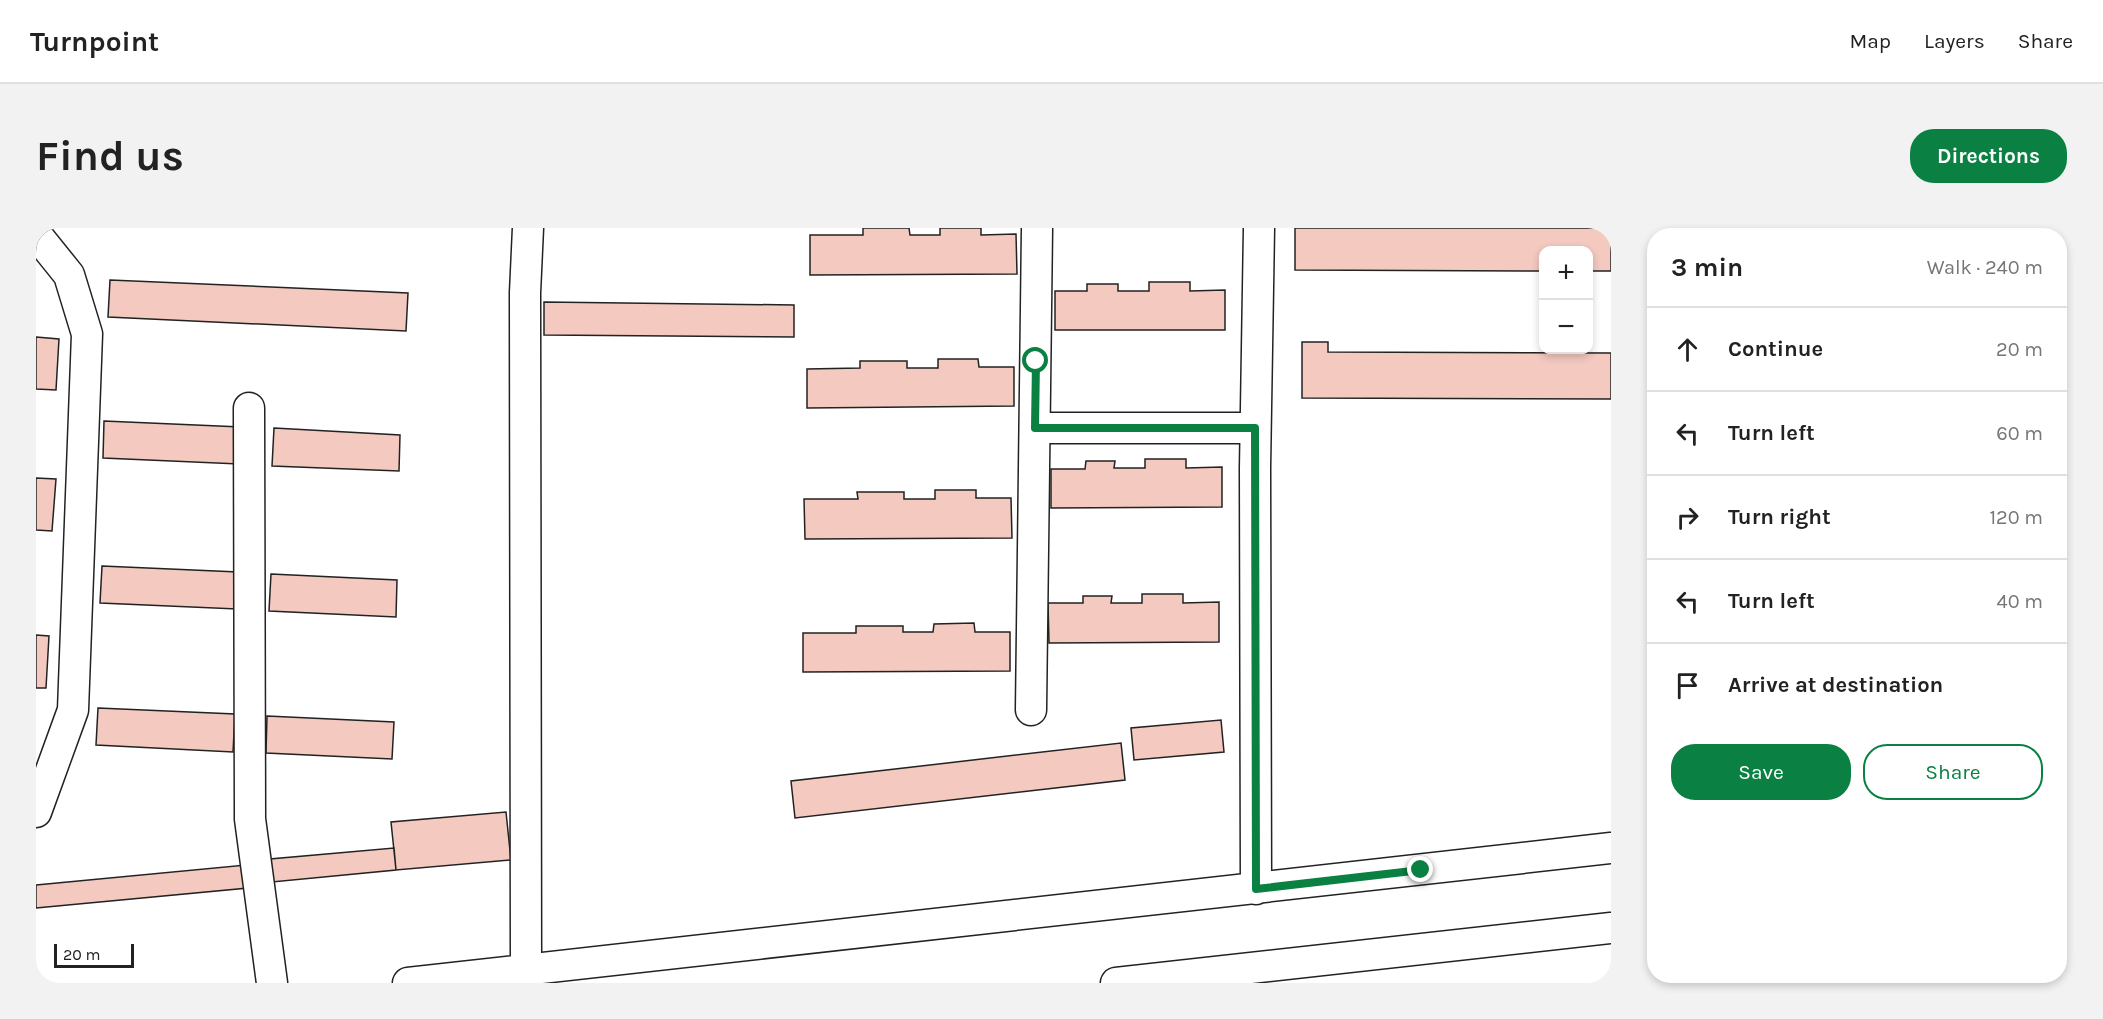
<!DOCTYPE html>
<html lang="en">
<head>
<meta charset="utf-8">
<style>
	body { margin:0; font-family:Karla,sans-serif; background:#f2f2f2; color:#222 }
	.controls { position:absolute; right:18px; top:18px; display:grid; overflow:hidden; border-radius:12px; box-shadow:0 3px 9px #0003 }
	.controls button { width:54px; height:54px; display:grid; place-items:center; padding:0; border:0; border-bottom:2px solid #e0e0e0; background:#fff; color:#222; font:30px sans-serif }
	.scale { position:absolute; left:18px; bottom:15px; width:80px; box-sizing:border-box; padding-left:6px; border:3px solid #222; border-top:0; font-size:16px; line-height:21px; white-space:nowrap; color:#222; -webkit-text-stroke:4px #fff; paint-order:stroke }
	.stop { position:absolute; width:18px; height:18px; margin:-14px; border:4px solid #0b8043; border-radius:50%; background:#fff }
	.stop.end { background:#0b8043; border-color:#fff; box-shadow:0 2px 6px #0008 }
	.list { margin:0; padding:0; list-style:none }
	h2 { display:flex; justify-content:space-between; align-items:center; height:78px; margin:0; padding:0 24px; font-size:26px }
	h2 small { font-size:20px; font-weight:400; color:#767676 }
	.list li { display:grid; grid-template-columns:39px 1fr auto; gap:18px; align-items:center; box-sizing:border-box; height:84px; padding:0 24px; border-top:2px solid #e0e0e0 }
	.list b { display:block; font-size:22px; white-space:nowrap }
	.list em { font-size:20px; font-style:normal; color:#767676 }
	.actions { display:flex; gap:12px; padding:18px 24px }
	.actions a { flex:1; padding:14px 0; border:2px solid #0b8043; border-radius:24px; text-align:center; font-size:21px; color:#0b8043 }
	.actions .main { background:#0b8043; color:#fff }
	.icon { flex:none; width:33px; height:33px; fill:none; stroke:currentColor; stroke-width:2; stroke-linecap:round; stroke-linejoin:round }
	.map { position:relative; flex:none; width:1575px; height:755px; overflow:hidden; border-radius:24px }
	header { display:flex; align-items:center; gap:36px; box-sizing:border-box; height:84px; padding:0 30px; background:#fff; border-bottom:2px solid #e0e0e0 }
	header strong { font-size:28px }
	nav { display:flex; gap:33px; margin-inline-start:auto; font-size:21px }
	.intro { display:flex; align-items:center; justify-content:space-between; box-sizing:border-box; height:144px; padding:0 36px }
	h1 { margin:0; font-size:42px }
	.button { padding:15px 27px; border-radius:24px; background:#0b8043; color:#fff; font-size:21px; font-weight:700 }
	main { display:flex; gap:36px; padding:0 36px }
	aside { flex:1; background:#fff; border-radius:24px; box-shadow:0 3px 9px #0003 }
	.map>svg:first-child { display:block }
	.building { fill:#f3c9c0; stroke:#222; stroke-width:1.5 }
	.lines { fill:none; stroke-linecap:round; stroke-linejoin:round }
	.minor-casing { stroke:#222; stroke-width:33 }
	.minor { stroke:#fff; stroke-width:30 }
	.route { stroke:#0b8043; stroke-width:8 }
</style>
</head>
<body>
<header>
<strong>Turnpoint</strong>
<nav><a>Map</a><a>Layers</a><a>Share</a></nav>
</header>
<div class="intro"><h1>Find us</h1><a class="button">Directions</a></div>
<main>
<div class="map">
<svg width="1575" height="755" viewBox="0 0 1575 755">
	<rect width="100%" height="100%" fill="#fff"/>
	<path class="building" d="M827 0H873L874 7H904V0H945V7L980 6 981 46 774 47V7H827Z
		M1259 0H1575V43H1552V22H1508V43L1259 42Z
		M74 52 372 65 370 103 72 89Z
		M1113 54H1154V63L1189 62V102H1019V63H1051V56H1082V63H1113Z
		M508 74 758 77V109L508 107Z
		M0 109 23 111 20 162 0 161Z
		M1266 114H1292V124L1575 125V171L1266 170Z
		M902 131H942L943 139H978V178L771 180V141L824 140V133H871V140H902Z
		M68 193 205 199 203 236 67 230Z
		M238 200 364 207 363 243 236 238Z
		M1109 231H1150V240L1186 239V279L1015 280V241H1049L1050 233H1079L1078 240H1109Z
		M0 250 20 251 16 303 0 302Z
		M899 262H940V270H975L976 310 769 311 768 271H822L821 264H868V271H899Z
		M66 338 202 344 201 381 64 375Z
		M235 346 361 352 360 389 233 383Z
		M1106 366H1147V375L1183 374V414L1013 415 1012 375H1047V368H1076L1075 375H1106Z
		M938 395 939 404H974V443L767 444V405H820V398H867V404H897L898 396Z
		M0 407 13 408 10 460H0Z
		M62 480 199 486 197 524 60 517Z
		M231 488 358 494 356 531 230 525Z
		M1185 492 1188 524 1098 532 1095 500Z
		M1085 515 1089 552 759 590 755 553Z
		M470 584 475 632 360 642 355 594Z
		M358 620 360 642 236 654 234 631Z
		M210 637 212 660 0 680V657Z"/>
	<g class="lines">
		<g class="minor-casing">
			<path id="minor" d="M0 6 33 47 51 106 37 482 0 584
				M213 180 214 591 236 755
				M999 200H1219
				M995 482 1001 0
				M1220 661 1219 240 1223 0
				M490 742 489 65 492 0
				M372 755 1575 620
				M1080 755 1575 700"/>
		</g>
		<use href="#minor" class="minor"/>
	</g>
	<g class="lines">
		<path class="route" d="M1000 133 999 200H1219L1220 661 1385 642"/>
	</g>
</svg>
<div class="controls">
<button>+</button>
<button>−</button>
</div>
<div class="scale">20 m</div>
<div class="stop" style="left:1000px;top:133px"></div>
<div class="stop end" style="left:1385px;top:642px"></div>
</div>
<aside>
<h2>3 min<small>Walk · 240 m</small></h2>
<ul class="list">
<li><svg class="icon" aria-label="ahead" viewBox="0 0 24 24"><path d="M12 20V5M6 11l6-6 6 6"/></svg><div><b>Continue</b></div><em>20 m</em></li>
<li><svg class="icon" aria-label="left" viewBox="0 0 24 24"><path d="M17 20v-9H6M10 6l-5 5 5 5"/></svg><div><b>Turn left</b></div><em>60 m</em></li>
<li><svg class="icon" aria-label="right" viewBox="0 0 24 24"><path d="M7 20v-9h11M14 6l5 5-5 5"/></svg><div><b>Turn right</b></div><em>120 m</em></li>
<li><svg class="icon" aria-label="left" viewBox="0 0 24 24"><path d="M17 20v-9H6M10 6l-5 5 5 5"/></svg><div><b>Turn left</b></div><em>40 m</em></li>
<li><svg class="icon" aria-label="arrive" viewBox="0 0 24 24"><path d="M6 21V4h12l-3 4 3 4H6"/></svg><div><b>Arrive at destination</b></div></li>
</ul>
<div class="actions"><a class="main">Save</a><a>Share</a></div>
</aside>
</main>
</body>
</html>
